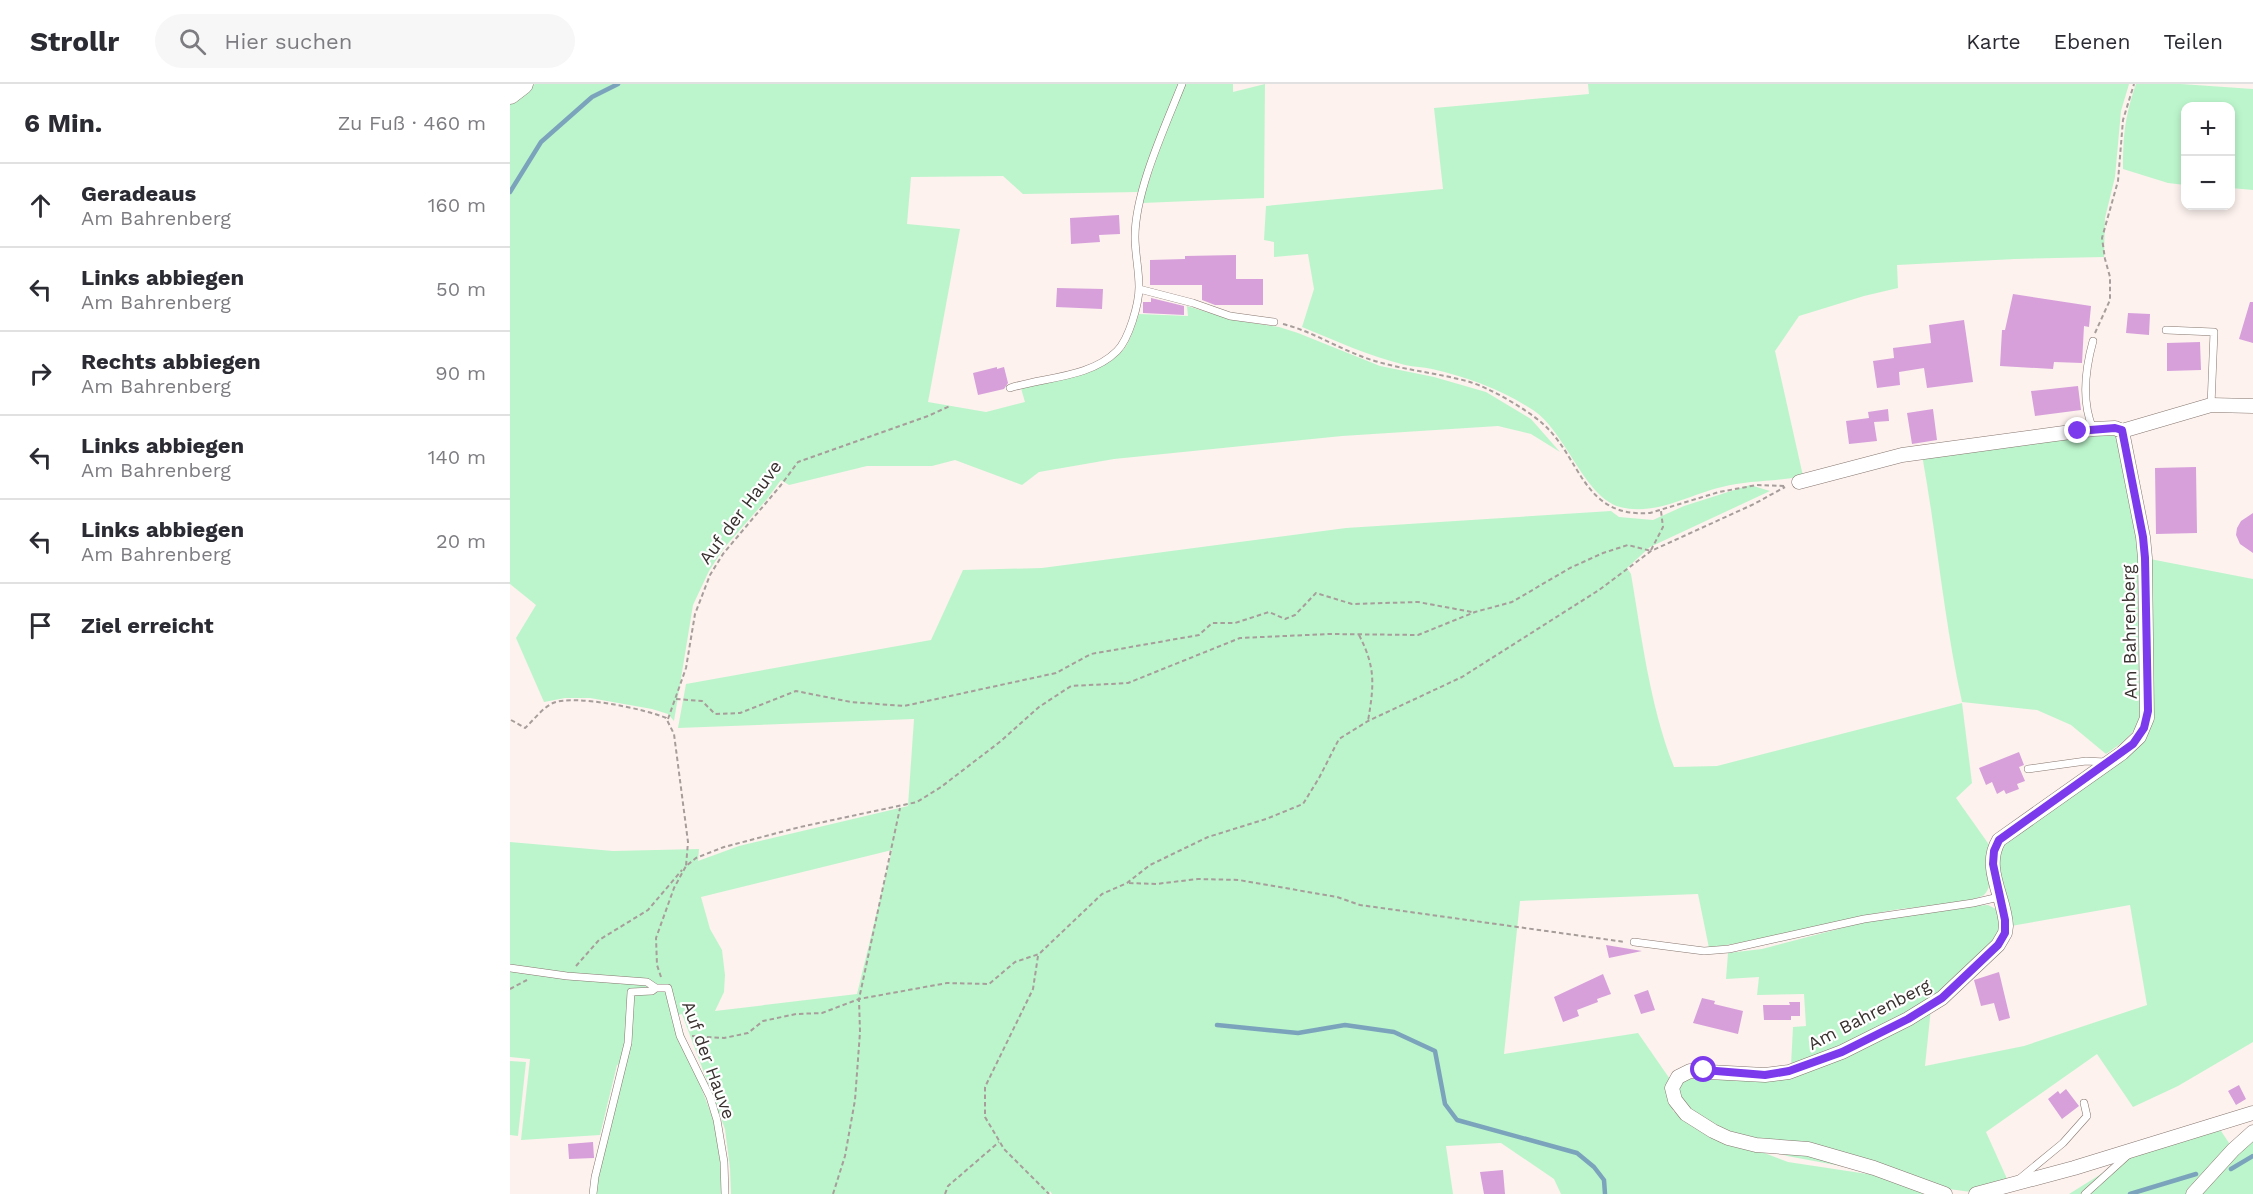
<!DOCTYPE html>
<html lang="de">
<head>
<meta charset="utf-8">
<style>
	body { margin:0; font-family:"Work Sans",sans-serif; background:#f7f7f7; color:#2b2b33 }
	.controls { position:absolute; right:18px; top:18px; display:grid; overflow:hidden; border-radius:12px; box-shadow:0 3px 9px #0003 }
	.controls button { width:54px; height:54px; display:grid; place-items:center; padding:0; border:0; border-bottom:2px solid #e1e1e2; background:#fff; color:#2b2b33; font:30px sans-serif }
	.stop { position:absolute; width:18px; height:18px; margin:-14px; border:4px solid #7c3aed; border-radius:50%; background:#fff }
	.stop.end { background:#7c3aed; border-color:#fff; box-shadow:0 2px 6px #0008 }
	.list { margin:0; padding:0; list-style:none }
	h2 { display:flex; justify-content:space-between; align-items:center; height:78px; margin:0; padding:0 24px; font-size:26px }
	h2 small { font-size:20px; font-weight:400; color:#7c7c81 }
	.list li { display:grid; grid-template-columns:39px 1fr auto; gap:18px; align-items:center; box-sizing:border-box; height:84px; padding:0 24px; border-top:2px solid #e1e1e2 }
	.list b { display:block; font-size:22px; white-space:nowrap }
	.list p { margin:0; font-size:20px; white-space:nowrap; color:#7c7c81 }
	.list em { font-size:20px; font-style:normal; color:#7c7c81 }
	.icon { flex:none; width:33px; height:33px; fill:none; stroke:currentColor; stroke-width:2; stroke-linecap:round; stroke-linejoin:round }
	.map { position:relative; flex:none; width:1743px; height:1110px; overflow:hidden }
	header { display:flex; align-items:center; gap:36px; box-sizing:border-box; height:84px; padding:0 30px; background:#fff; border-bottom:2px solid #e1e1e2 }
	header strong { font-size:28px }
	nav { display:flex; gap:33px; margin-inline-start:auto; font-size:21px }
	.search { width:420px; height:54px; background:#f7f7f7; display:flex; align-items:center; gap:15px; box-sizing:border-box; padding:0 21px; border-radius:33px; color:#7c7c81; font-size:22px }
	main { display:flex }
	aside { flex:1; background:#fff }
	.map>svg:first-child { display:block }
	.green { fill:#bcf5cc; fill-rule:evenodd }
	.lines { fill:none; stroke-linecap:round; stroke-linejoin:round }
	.stream { stroke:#7ba4bc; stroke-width:4.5 }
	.building { fill:#d7a0db }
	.lane-casing { stroke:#86766f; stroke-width:8 }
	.street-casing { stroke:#86766f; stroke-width:15 }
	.secondary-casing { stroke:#86766f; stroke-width:21 }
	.path { stroke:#a79d9a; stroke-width:2; stroke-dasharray:4.5 3; stroke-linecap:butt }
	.lane { stroke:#fff; stroke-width:7 }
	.street { stroke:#fff; stroke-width:14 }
	.secondary { stroke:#fff; stroke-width:20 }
	.route { stroke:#7c3aed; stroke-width:8 }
	.labels { text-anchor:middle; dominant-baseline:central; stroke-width:4.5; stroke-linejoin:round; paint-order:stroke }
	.street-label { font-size:18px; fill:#39312f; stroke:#fff }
</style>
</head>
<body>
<header>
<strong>Strollr</strong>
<div class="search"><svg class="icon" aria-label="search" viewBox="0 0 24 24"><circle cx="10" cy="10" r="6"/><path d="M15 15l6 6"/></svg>Hier suchen</div>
<nav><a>Karte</a><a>Ebenen</a><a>Teilen</a></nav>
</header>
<main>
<aside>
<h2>6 Min.<small>Zu Fuß · 460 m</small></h2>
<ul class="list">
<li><svg class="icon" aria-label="ahead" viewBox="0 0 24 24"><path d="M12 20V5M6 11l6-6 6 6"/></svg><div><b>Geradeaus</b><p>Am Bahrenberg</p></div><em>160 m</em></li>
<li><svg class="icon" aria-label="left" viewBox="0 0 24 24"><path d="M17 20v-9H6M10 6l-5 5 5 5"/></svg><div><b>Links abbiegen</b><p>Am Bahrenberg</p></div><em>50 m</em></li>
<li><svg class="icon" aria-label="right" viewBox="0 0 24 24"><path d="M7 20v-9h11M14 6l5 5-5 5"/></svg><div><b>Rechts abbiegen</b><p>Am Bahrenberg</p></div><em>90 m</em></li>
<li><svg class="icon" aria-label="left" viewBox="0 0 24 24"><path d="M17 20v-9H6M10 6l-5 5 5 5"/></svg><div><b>Links abbiegen</b><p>Am Bahrenberg</p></div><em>140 m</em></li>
<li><svg class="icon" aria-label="left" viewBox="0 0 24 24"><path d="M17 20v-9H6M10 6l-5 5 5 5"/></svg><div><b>Links abbiegen</b><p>Am Bahrenberg</p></div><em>20 m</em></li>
<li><svg class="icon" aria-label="arrive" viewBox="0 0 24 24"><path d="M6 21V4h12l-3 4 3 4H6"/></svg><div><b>Ziel erreicht</b></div></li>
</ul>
</aside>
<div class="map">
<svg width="1743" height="1110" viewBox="0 0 1743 1110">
	<rect width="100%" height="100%" fill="#fdf2ee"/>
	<path class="green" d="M25 0H668L628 108 513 110 493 92 401 93 397 140 450 145 418 318 476 328 515 318 510 301C545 296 589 293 614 265 621 256 625 241 629 230L678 232 677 222 723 236 769 243 788 249 870 282 924 293 976 308 1021 335 1050 368 1021 350 988 342 832 352 604 375 529 388 512 401 445 376 422 382H357L279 401 271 396 257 415 214 464 199 487 183 521 164 637 158 630 142 625 80 614H55L34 618 6 554 26 521 0 500V19Z
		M675 0H723V8L755 0 754 114 632 119 648 70Z
		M1078 0H1619L1611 27 1605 93 1595 134 1594 173 1505 175 1387 181 1388 204 1354 212 1289 232 1265 267 1293 392C1266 398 1239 396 1212 403 1178 411 1146 432 1110 423 1074 413 1056 348 1023 326 992 306 958 293 922 285 913 283 904 283 895 281 859 272 826 257 792 243L804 205 798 170 764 173V158L754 156 756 122 933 105 924 24 1079 10Z
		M1626 0H1671L1743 5V106L1721 104 1720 22H1676L1675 101 1658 99 1613 85C1613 51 1615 32 1626 0Z
		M1602 350 1609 355 1633 476 1634 626C1627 648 1614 658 1596 670L1561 641 1527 626 1452 618C1434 537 1427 453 1412 371L1557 352Z
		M1240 401 1260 407 1140 463 1117 484 1121 490C1132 555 1140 622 1164 683L1207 682 1452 619 1462 699 1446 714 1480 762V799C1479 803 1477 808 1474 811 1460 820 1402 823 1383 826 1322 837 1261 855 1199 864L1188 810 1010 817 994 970 1128 949 1162 998 1163 1027 1181 1041 1278 1078 1364 1091 1411 1102 1412 1110H1051L1044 1095 991 1059 936 1062 943 1110H542L540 1107 539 1110H221L220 1084 215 1045 172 930 168 931 186 990 208 1048 213 1110H87L89 1084 114 978 107 981 90 1051 11 1056 20 975 0 973V758L103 767 189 765 188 777 229 762 398 722 404 635 168 644 176 600 421 556 453 486 532 484 836 444 1101 427 1109 433 1143 436 1174 422ZM382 766 347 910 205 927 214 908 215 891 212 866 200 845 191 813Z
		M1640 475 1743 495V958L1668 1002 1623 1023 1587 970 1476 1048 1498 1097 1461 1108 1439 1105 1407 1096 1277 1072 1181 1035 1165 1004 1181 990 1302 981 1421 924 1415 982 1514 962 1637 921 1620 821 1501 842 1486 782 1492 759 1636 650Z
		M1478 821 1488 826 1490 847C1438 918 1360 951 1281 981L1283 943 1296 942 1294 910 1247 911 1249 893 1216 895 1218 869 1252 865 1355 838 1463 822Z
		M0 977 16 978 8 1052 0 1051Z
		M1707 1041 1725 1068 1743 1053V1110H1559L1633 1064Z"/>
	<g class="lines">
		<path class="stream" d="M0 108 31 58 82 13 108 0
			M707 941 788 949 835 941 884 948 925 967 935 1020 947 1036 1067 1069 1084 1083 1094 1096 1095 1110
			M1721 1085 1743 1072
			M1620 1110 1686 1090"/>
	</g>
	<path class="building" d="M609 131 610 150 589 151 590 158 561 160 560 134Z
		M726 171V195H753V221H705L692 216V201H640V176L675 175V172Z
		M547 204 593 205 592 225 546 223Z
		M1503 210 1581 222 1579 243 1574 242 1572 279 1544 278 1543 285 1490 282 1492 246H1495Z
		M641 214 674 222V231L633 229V218H641Z
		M1740 218H1743V259L1729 255Z
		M1618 229 1640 230 1639 251 1616 249Z
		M1454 236 1463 298 1417 304 1414 284 1389 288 1390 301 1367 304 1363 277 1384 274 1383 264 1421 259 1419 241Z
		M1690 258 1691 286 1657 287V259Z
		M487 283V285L494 283 498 299 494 305 468 311 463 289Z
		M1568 302 1571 326 1525 332 1521 307Z
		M1378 325 1379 337 1364 338 1367 357 1339 360 1336 337 1359 334 1358 328Z
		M1423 325 1427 356 1402 360 1397 329Z
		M1686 383 1687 449 1646 450 1645 384Z
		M1743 429V469L1730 460 1726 451 1727 444 1731 437Z
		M1509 668 1514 681 1509 683 1515 697 1507 700 1509 705 1496 710 1494 706 1487 710 1482 698 1476 701 1469 684Z
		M1096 861 1132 867 1099 874Z
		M1489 888 1500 934 1489 937 1484 919 1471 922 1464 896Z
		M1093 890 1101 910 1087 915 1088 918 1067 926 1069 932 1053 938 1044 913Z
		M1138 906 1145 926 1131 930 1124 911Z
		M1192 914 1205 917 1204 920 1233 927 1228 950 1183 939Z
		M1279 918H1290V932H1281V936H1254L1253 921H1280Z
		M1729 1001 1736 1015 1726 1021 1718 1007Z
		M1556 1005 1569 1022 1552 1035 1538 1015 1548 1007 1550 1010Z
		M83 1058 84 1074 59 1075 58 1060Z
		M993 1086 995 1110H974L970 1088Z"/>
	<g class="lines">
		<g class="lane-casing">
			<path id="lane" d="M629 205 683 219 720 232 764 238
				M1656 246 1704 248 1701 321
				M500 304C534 293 580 294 607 267 619 255 629 220 629 203 629 186 625 169 625 153 625 107 655 43 672 0
				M1583 345C1571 317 1575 286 1583 257
				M1518 685 1576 677 1595 678
				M1124 858 1194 867 1219 865 1354 835 1463 819 1489 813
				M0 884 57 892 137 898 146 904H158L170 952 200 1013 207 1036 214 1078 215 1110
				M1508 1096 1553 1059 1577 1032 1574 1019
				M83 1110 85 1093 118 959 121 908 142 907 146 904
				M1575 1110 1618 1071"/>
		</g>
		<g class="street-casing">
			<path id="street" d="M1289 398 1392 371 1583 345 1605 344 1612 347 1701 321 1743 322
				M1435 1110 1364 1084 1298 1065 1246 1061 1218 1054 1203 1047 1176 1030 1165 1016 1162 1004 1168 993 1180 987 1255 991 1279 988 1332 968 1398 935 1432 914 1488 861 1495 849 1496 842C1495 813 1472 784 1489 756L1612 669 1629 653 1637 634 1635 474 1633 453 1612 347
				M1466 1110 1564 1084 1743 1029
				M1683 1110 1723 1066 1743 1048"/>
		</g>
		<g class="secondary-casing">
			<path id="secondary" d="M0 10 13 0"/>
		</g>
		<path class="path" d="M773 240C801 247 826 263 853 273 888 286 925 288 960 298 980 304 1016 325 1032 339 1072 374 1072 434 1140 429L1209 408 1247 401 1277 402
			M1585 249 1600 216V193L1595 175 1592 154 1608 97 1613 36 1624 0
			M1141 466 1153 443 1151 427
			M849 551C866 584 864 601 858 637
			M166 615 192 617 205 630 230 629 286 607 341 618 394 622 546 589 581 570 689 551 702 539H725L759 528 775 535 785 531 806 509 842 520 908 518 962 528
			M158 635 176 584 185 530 200 491 213 470 271 401 288 378 418 332 440 322
			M1 636 15 644C24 636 32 624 43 619 63 610 136 625 156 634L164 650 178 758 176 782
			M619 799 646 800 688 795 729 796 827 813 850 821 1115 858
			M528 872 523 905 475 1003V1033L494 1065 539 1110
			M66 882 89 856 138 826 172 786
			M151 893 147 881 146 854 164 804 176 782 186 774 214 763 290 743 407 718 431 703 491 657 529 623 561 602 618 599 730 554 820 550 908 551 965 528 1002 518 1060 484 1093 469 1118 461 1141 467
			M0 905 17 896
			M182 952 214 954 238 949 253 937 286 930 312 929 349 915 437 899 479 900 505 878 529 870 592 810 617 799 640 781 698 753 756 735 793 720 809 694 829 655 858 637 952 593 1089 506 1141 467 1244 420 1275 403
			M323 1110 335 1072 345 1016 350 948 349 915 390 724
			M435 1110 438 1102 489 1058"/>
		<use href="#lane" class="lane"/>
		<use href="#street" class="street"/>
		<use href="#secondary" class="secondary"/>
	</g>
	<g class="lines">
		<path class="route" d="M1194 986 1255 991 1279 987 1332 968 1398 935 1432 914 1488 861 1495 849V836L1483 780 1484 767 1489 756 1623 660 1634 644 1638 627 1635 474 1633 453 1612 346 1605 344 1568 347"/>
	</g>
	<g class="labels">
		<g class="street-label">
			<text transform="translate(230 428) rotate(-53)">Auf der Hauve</text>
			<text transform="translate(1619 548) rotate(-91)">Am Bahrenberg</text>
			<text transform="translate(1359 930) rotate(-27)">Am Bahrenberg</text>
			<text transform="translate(199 976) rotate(70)">Auf der Hauve</text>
		</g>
	</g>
</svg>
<div class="controls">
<button>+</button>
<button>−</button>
</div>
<div class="stop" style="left:1194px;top:986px"></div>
<div class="stop end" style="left:1568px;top:347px"></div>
</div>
</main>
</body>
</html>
